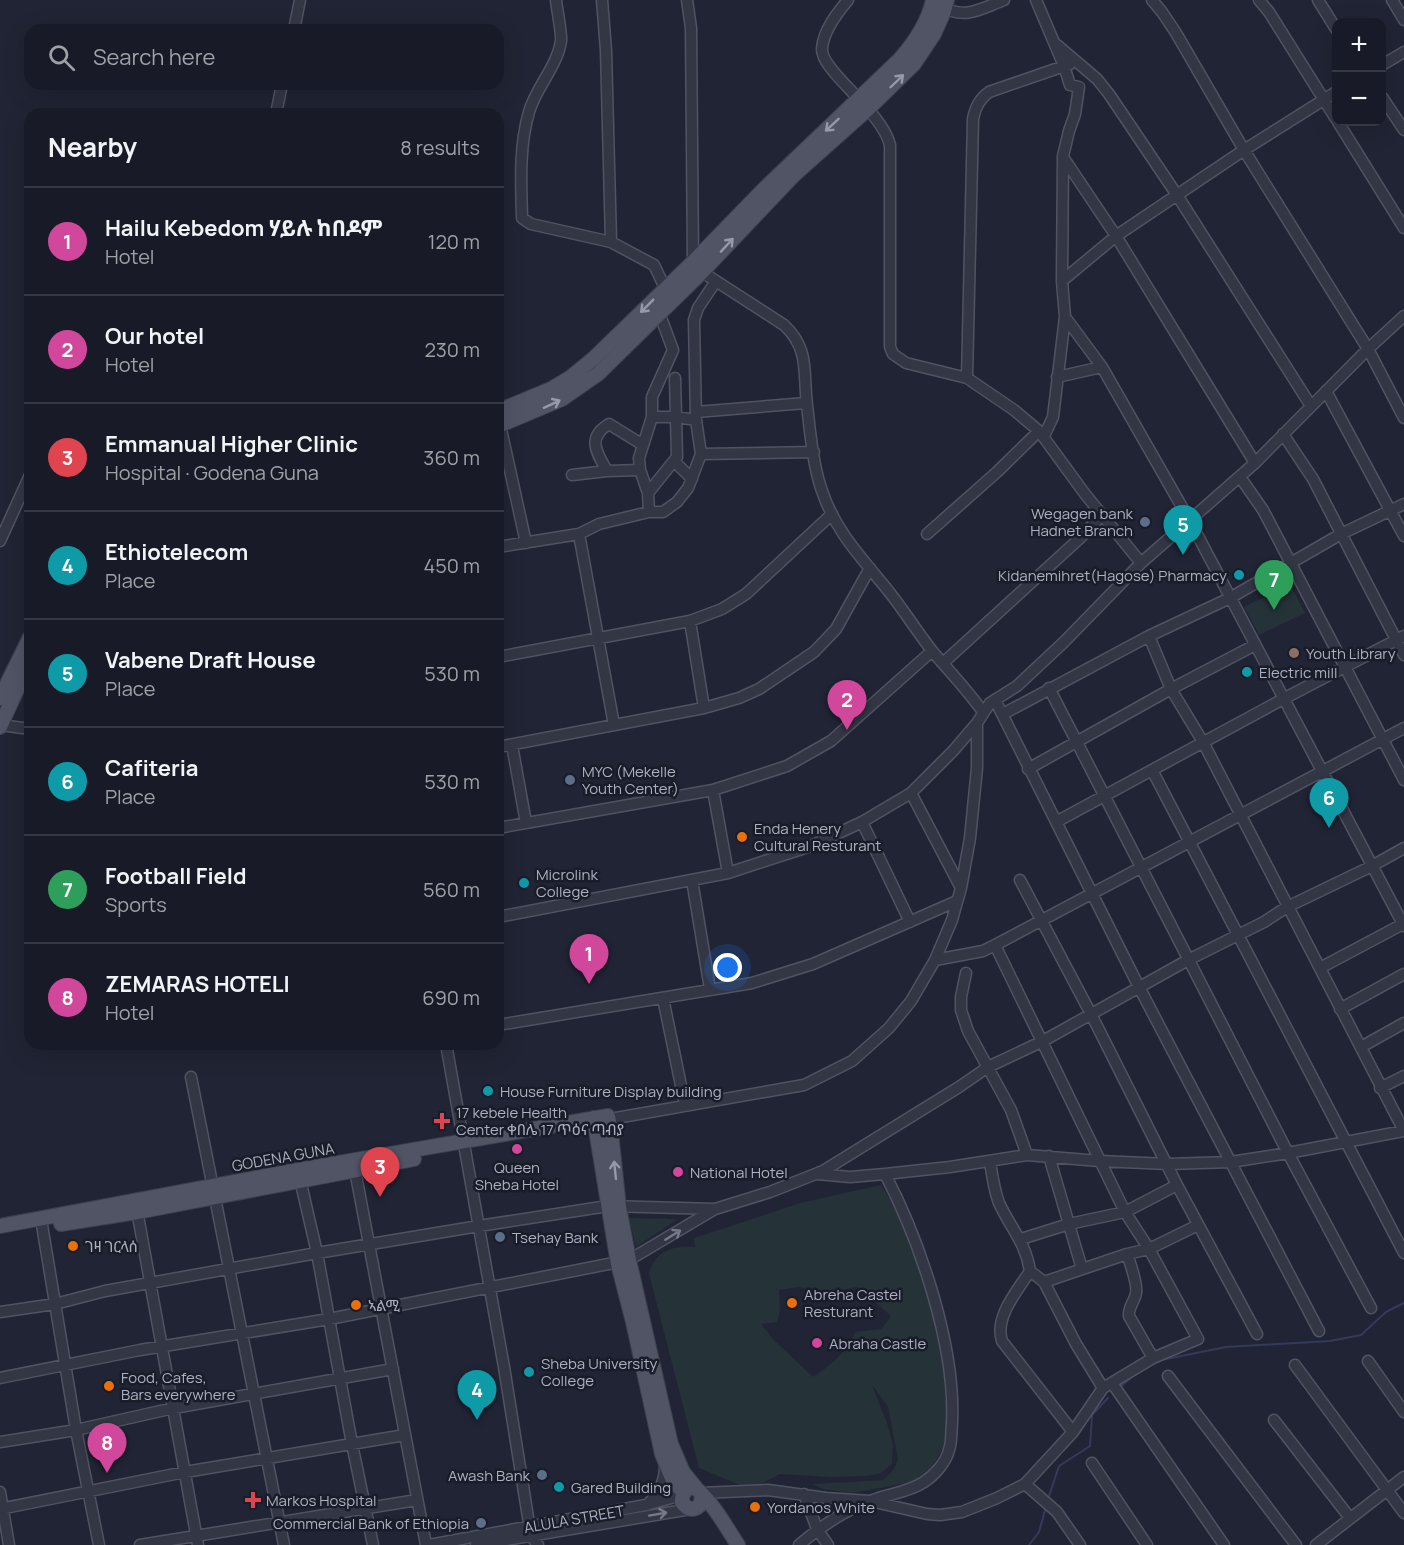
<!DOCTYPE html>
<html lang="en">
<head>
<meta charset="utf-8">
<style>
	body { margin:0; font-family:Manrope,"Noto Sans Ethiopic",sans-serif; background:#252833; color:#f1f3f6 }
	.controls { position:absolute; right:18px; top:18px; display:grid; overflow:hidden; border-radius:12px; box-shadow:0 6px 24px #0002 }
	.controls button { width:54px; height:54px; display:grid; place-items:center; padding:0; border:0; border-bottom:2px solid #363944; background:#181b27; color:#f1f3f6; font:30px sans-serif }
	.you { position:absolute; left:728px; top:968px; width:21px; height:21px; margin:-15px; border:4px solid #fff; border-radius:50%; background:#1a73e8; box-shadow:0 0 0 9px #1a73e833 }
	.badge { display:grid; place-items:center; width:39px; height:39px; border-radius:50%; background:#ea580c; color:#fff; font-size:20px; font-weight:700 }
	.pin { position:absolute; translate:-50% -50px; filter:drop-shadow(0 2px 3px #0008) }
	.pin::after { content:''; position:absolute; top:32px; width:21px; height:18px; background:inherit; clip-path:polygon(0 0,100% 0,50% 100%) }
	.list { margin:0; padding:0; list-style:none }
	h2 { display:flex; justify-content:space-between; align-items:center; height:78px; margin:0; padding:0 24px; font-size:26px }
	h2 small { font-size:20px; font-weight:400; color:#9fa1a7 }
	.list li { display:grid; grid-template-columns:39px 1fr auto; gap:18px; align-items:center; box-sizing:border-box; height:108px; padding:0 24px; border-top:2px solid #363944 }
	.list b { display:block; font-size:22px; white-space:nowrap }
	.list p { margin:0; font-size:20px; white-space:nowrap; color:#9fa1a7 }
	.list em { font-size:20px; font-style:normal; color:#9fa1a7 }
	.icon { flex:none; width:33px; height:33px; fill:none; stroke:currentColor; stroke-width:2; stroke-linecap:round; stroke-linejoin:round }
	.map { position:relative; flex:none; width:1404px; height:1545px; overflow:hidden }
	.search { position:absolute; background:#181b27; box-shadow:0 6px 24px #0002; left:24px; top:24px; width:480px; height:66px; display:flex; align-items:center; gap:15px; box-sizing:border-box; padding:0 21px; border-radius:18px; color:#9fa1a7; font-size:22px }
	.panel { position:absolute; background:#181b27; box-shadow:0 6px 24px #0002; left:24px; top:108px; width:480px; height:942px; border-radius:18px }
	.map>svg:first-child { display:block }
	.green { fill:#253238; fill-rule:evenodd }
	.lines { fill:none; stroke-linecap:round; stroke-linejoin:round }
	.stream { stroke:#353a5a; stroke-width:2 }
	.minor-casing { stroke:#515363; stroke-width:13 }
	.major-casing { stroke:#3d3f4e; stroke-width:16 }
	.minor { stroke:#333645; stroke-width:10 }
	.major { stroke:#515465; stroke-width:14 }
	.oneway { stroke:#9699ab }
	.oneway2 { stroke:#76798a }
	.service-dot { fill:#5c6f8a; stroke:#191c29; stroke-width:2 }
	.culture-dot { fill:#0f9aa8; stroke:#191c29; stroke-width:2 }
	.education-dot { fill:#8d6e63; stroke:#191c29; stroke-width:2 }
	.food-dot { fill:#e8710a; stroke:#191c29; stroke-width:2 }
	.health-dot { fill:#e0444e; stroke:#191c29; stroke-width:2 }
	.hotel-dot { fill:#d1479c; stroke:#191c29; stroke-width:2 }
	.labels { text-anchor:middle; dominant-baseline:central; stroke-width:5; stroke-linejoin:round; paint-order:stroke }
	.poi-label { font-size:15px; fill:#adb0c2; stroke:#191c29; text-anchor:start }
	.street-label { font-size:15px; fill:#adb0c2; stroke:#191c29 }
</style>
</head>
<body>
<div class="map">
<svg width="1404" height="1545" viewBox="0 0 1404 1545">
	<rect width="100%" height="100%" fill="#202434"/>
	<path class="green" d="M1290 584 1305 613 1259 635 1244 607Z
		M881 1185 898 1211 912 1246 936 1325 948 1394 946 1442 930 1472 911 1482 853 1493 823 1489 812 1484 883 1480 894 1469 898 1459 888 1407 872 1385 887 1423 893 1445 892 1464 881 1473 867 1476 831 1477 780 1474 761 1484 740 1485 699 1468 649 1274C654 1251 673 1245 695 1247L694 1238 800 1203ZM798 1287 826 1293 857 1287 891 1316 881 1329 855 1332C847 1352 831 1365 813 1377L773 1339 761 1324 777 1322 780 1311 779 1290Z
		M629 1218 678 1219 636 1247Z"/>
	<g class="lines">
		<path class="stream" d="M1151 1365 1161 1360 1226 1347 1330 1341 1361 1335 1386 1312 1404 1303
			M1119 1388 1133 1376
			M1048 1499 1059 1466 1090 1446 1092 1415 1108 1398
			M1029 1545 1039 1532 1046 1507"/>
		<g class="minor-casing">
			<path id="minor" d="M556 0C557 10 562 34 561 41 557 67 536 87 529 112 519 146 521 183 522 218L531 224 611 242
				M602 0 606 50 611 242 654 265 665 288
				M687 0 691 28 693 262
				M848 0C837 13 823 31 822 49 821 71 882 111 890 145V347L893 354 906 363 967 378 1014 410 1039 431 1085 494 1141 563
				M1036 0 1064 66 1070 85 1079 87 1075 114 1069 131 1063 156 1062 281 1065 317 1053 417 1044 436
				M1152 0 1162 12 1176 33 1244 150 1368 349 1404 418
				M1259 0 1269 12 1336 119
				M1318 0 1336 29
				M1392 0 1404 20
				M940 5C964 21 980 9 1004 0
				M294 30 300 0
				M1057 45 1097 79 1109 94 1177 195 1311 406
				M1382 65 1404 52
				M1382 97 1404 130
				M276 114 282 84
				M1338 122 1404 228
				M1063 157 1116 236 1255 463
				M702 272 784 325C810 349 803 373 807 405 810 431 813 466 822 491 836 533 863 559 890 593 905 612 918 633 933 652 950 672 968 691 983 712
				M1062 281 1116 236 1244 150 1336 92
				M1065 317 1102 367 1190 521 1404 926
				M1057 377 1102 367
				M967 378 973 119C975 108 979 99 989 92L1070 64
				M1326 391 1404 536
				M696 412 806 403
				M652 417H676L696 420
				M499 420 526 543
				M1283 434 1313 479 1404 655
				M701 454 814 452
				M675 462 692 479
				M607 471C597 453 586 438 609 424L643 445
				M572 475 607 471 640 470
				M1240 477 1263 510 1404 780
				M648 493 677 457 675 378
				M649 512 648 493 640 470 639 458 652 417V397L673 350 660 315
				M579 534 614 725
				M927 534 997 472 1039 431
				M0 541 30 475
				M498 547 579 534 599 524 649 512H663L677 502 688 488 701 454 696 420 694 320 698 308 716 281
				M690 621 704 708
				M1149 636 1171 689 1203 742 1404 1131
				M498 657 690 621 722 609 746 594 832 514
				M943 663 1079 539 1102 515
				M1049 688 1288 1153 1371 1308
				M995 700 1139 987 1319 1331
				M1003 714 1149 636 1230 598 1341 534 1404 504
				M1 725 30 729
				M512 745 526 823
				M498 747 704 708 739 698 759 689 814 652 836 629 870 568
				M1028 769 1171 689 1255 645
				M1152 770 1404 1253
				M713 790 728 873
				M911 793 961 888
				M862 822 910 922
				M1056 822 1285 698 1404 636
				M498 828 713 790 787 766 831 741 932 651
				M692 880 710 989
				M1020 880 1091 1014 1177 1185 1257 1334
				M498 917 728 873 811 846 862 822 911 793 953 751 977 723 990 703 1017 686 1064 642 1141 563 1255 463 1368 349 1404 316
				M935 960 983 951 995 945 1404 728
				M1320 968 1403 924
				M966 973 961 997V1010L968 1031 1011 1110 1027 1155
				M663 998 685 1105
				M1340 1009 1404 974
				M498 1025 752 983 813 964 957 901
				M446 1044 504 1367 531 1536 538 1545
				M1361 1047 1404 1023
				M191 1077 284 1545
				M1380 1088 1404 1076
				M609 1122 616 1118 804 1085 852 1061 889 1028 911 1001 935 960 952 920 961 888 970 838 977 768V723
				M1049 1156 1082 1269
				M990 1161C992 1175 994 1190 999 1203 1010 1227 1026 1243 1030 1271 1018 1290 994 1317 1002 1341L1073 1432
				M354 1165 426 1545
				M817 1174 850 1177 885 1174 950 1167 1027 1155 1099 1161 1168 1164 1231 1162 1288 1153 1404 1131
				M299 1175 317 1253 352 1444 373 1545
				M136 1205 198 1545
				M41 1219 76 1430 99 1545
				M1021 1239 1069 1224 1125 1212 1177 1185
				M1127 1254C1130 1263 1138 1284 1136 1293 1135 1301 1128 1307 1129 1316L1153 1358
				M1030 1271 1044 1282 1076 1344 1103 1388
				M1044 1282 1127 1254 1149 1249 1198 1225
				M0 1312 55 1304 105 1291 317 1253 479 1226 608 1206 715 1209
				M1368 1361 1404 1412
				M1295 1365 1404 1513
				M1168 1376 1296 1545
				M0 1378 140 1350 329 1319 629 1260 715 1209 770 1192 823 1171 959 1087 988 1067 1043 1041 1188 960 1264 922 1287 907 1372 866 1404 848
				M1112 1383 1224 1545
				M1274 1420 1350 1518
				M0 1442 76 1430 174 1408 393 1369
				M1092 1463 1147 1545
				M1025 1484 1057 1512 1080 1545
				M0 1492 9 1545
				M701 1493 768 1490 826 1498 870 1501 927 1514 940 1515 962 1512 997 1498 1025 1484 1073 1432 1103 1388 1153 1358 1198 1339 1149 1249 1125 1212 995 945
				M804 1494 817 1529 828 1545
				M647 1505C659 1494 665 1482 665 1466
				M0 1509 185 1472 405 1435
				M140 1545 417 1500
				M429 1545 646 1505 682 1495
				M476 1545 691 1509
				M799 1545C820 1527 846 1509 873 1500 889 1494 909 1492 924 1482 935 1475 946 1462 949 1450 952 1442 951 1432 952 1423 956 1347 920 1241 885 1174
				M1316 1545 1404 1477"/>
		</g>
		<g class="major-casing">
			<path id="major" d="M498 411 551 389 571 377 593 359 693 262 764 189 900 59C915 42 928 22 933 0
				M498 426 562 399 598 374 702 272 794 175 868 109 914 64 934 34 943 14 947 0
				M0 698 30 637
				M0 727 30 661
				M594 1118 618 1264 633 1322 662 1454 674 1483 684 1492
				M61 1224 137 1212 414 1159
				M0 1226 298 1170 608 1116 611 1132 619 1207 629 1260 671 1444 683 1472 696 1488
				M702 1496 700 1505C694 1511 687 1510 682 1502 681 1493 690 1482 699 1491 715 1506 726 1527 738 1545"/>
		</g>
		<use href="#minor" class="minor"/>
		<use href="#major" class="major"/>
	</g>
	<defs><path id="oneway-shaft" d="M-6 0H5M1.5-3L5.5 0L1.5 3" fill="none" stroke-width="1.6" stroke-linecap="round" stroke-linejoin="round" transform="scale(1.5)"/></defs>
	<g class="oneway">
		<use href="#oneway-shaft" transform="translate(897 81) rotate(-44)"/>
		<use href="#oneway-shaft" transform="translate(832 125) rotate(137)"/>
		<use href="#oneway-shaft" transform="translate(727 245) rotate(-47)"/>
		<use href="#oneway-shaft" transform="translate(647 306) rotate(135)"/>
		<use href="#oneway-shaft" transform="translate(552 404) rotate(-25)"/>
		<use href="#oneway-shaft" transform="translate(615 1170) rotate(-96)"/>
	</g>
	<g class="oneway2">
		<use href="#oneway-shaft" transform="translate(673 1235) rotate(-32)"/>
		<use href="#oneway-shaft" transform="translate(658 1514) rotate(-10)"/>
	</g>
	<g class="service-dot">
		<circle cx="1145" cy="522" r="6"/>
		<circle cx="570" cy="780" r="6"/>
		<circle cx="500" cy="1237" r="6"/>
		<circle cx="542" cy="1475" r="6"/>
		<circle cx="481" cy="1523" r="6"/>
	</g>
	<g class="culture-dot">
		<circle cx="1239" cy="575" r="6"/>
		<circle cx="1247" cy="672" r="6"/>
		<circle cx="524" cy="883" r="6"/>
		<circle cx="488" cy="1091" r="6"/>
		<circle cx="529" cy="1372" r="6"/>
		<circle cx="559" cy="1487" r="6"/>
	</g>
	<circle class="education-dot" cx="1294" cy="653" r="6"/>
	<g class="food-dot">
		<circle cx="742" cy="837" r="6"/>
		<circle cx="73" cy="1246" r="6"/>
		<circle cx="792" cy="1303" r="6"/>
		<circle cx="356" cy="1305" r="6"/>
		<circle cx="109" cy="1386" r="6"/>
		<circle cx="755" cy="1507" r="6"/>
	</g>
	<g class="health-dot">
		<path d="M439 1112h6v6h6v6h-6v6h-6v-6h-6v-6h6z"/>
		<path d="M250 1491h6v6h6v6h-6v6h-6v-6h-6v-6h6z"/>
	</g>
	<g class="hotel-dot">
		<circle cx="517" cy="1149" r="6"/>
		<circle cx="678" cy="1172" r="6"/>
		<circle cx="817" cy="1343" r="6"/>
	</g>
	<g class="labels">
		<g class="poi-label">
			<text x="1133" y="513" text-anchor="end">Wegagen bank<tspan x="1133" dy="17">Hadnet Branch</tspan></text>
			<text x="1227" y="575" text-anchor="end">Kidanemihret(Hagose) Pharmacy</text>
			<text x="1306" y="653">Youth Library</text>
			<text x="1259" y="672">Electric mill</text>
			<text x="582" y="771">MYC (Mekelle<tspan x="582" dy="17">Youth Center)</tspan></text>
			<text x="754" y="828">Enda Henery<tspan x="754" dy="17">Cultural Resturant</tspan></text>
			<text x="536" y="874">Microlink<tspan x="536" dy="17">College</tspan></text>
			<text x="500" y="1091">House Furniture Display building</text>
			<text x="456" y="1112">17 kebele Health<tspan x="456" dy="17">Center ቀበሌ 17 ጥዕና ጣብያ</tspan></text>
			<text x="517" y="1167" text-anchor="middle">Queen<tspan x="517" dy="17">Sheba Hotel</tspan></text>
			<text x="690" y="1172">National Hotel</text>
			<text x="512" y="1237">Tsehay Bank</text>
			<text x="85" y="1246">ገዛ ገርላሰ</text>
			<text x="804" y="1294">Abreha Castel<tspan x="804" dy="17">Resturant</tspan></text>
			<text x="368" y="1305">ኣልሚ</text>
			<text x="829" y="1343">Abraha Castle</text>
			<text x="541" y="1363">Sheba University<tspan x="541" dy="17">College</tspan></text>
			<text x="121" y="1377">Food, Cafes,<tspan x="121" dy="17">Bars everywhere</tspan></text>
			<text x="530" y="1475" text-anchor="end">Awash Bank</text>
			<text x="571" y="1487">Gared Building</text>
			<text x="266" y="1500">Markos Hospital</text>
			<text x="767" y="1507">Yordanos White</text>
			<text x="469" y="1523" text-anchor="end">Commercial Bank of Ethiopia</text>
		</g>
		<g class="street-label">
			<text transform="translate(283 1157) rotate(-10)">GODENA GUNA</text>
			<text transform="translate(574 1519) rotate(-10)">ALULA STREET</text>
		</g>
	</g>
</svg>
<div class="controls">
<button>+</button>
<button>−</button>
</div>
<div class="you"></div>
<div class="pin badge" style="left:589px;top:984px;background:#d1479c">1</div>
<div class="pin badge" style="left:847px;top:730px;background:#d1479c">2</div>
<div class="pin badge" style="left:380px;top:1197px;background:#e0444e">3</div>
<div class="pin badge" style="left:477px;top:1420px;background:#0f9aa8">4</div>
<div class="pin badge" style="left:1183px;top:555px;background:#0f9aa8">5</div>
<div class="pin badge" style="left:1329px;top:828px;background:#0f9aa8">6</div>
<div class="pin badge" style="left:1274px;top:610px;background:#2e9e5b">7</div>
<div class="pin badge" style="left:107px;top:1473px;background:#d1479c">8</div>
<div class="search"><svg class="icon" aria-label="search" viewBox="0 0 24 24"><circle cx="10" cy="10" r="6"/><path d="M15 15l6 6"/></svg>Search here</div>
<section class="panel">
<h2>Nearby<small>8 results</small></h2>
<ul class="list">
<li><span class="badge" style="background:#d1479c">1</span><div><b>Hailu Kebedom ሃይሉ ከበዶም</b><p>Hotel</p></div><em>120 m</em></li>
<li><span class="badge" style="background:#d1479c">2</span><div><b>Our hotel</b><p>Hotel</p></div><em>230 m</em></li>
<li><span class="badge" style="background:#e0444e">3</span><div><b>Emmanual Higher Clinic</b><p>Hospital · Godena Guna</p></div><em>360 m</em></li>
<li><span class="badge" style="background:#0f9aa8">4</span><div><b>Ethiotelecom</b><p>Place</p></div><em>450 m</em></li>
<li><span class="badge" style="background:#0f9aa8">5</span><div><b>Vabene Draft House</b><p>Place</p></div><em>530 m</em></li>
<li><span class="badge" style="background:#0f9aa8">6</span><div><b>Cafiteria</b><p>Place</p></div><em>530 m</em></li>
<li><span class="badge" style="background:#2e9e5b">7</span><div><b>Football Field</b><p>Sports</p></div><em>560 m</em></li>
<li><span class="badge" style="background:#d1479c">8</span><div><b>ZEMARAS HOTELI</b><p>Hotel</p></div><em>690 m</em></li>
</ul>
</section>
</div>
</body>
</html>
